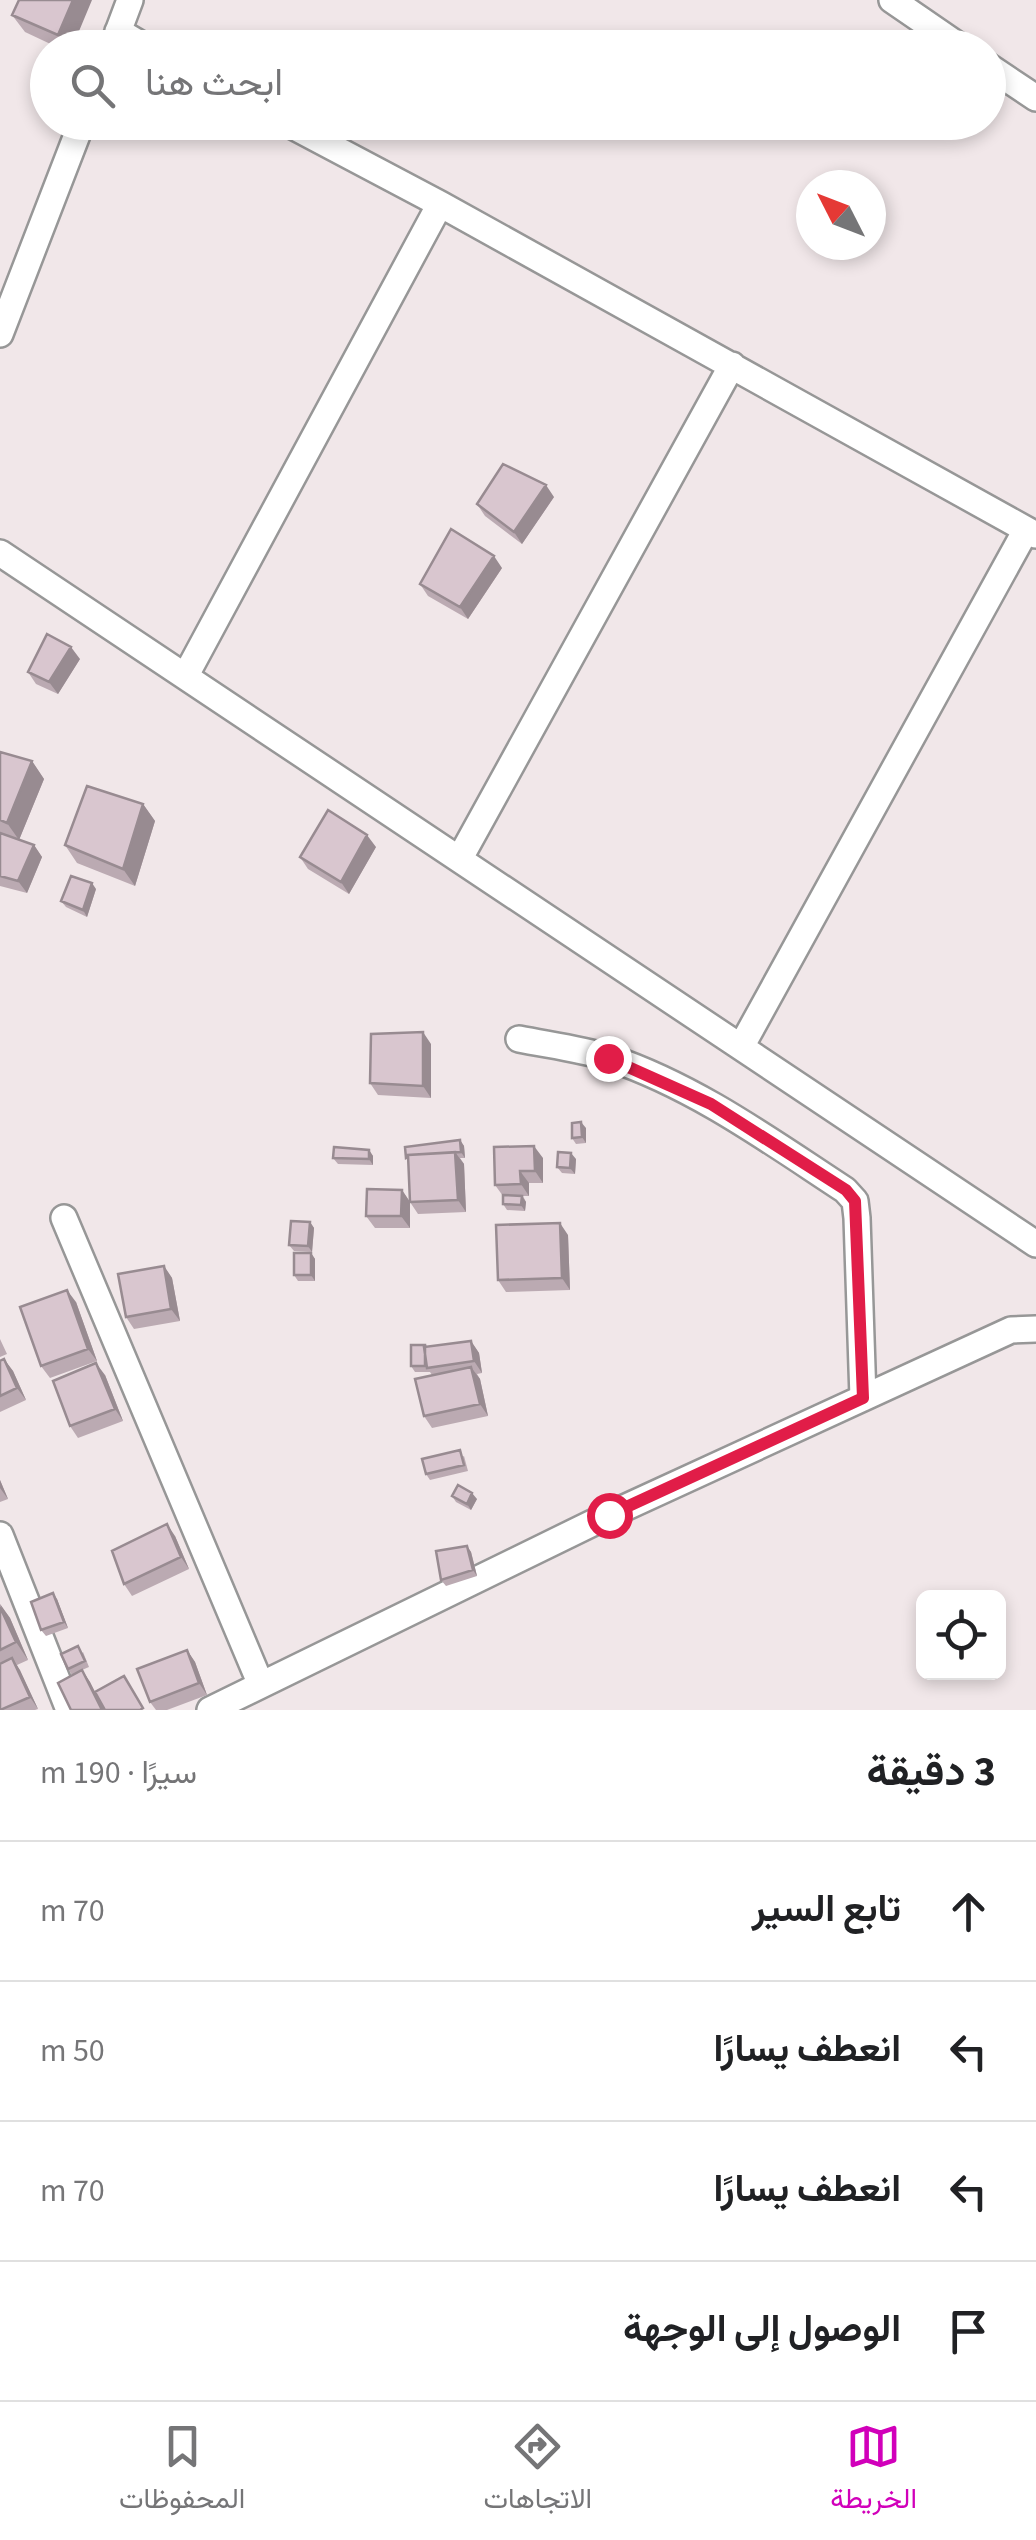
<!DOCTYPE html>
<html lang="ar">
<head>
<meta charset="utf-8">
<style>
	body { margin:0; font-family:"Source Sans 3",Vazirmatn,sans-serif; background:#f6f6f6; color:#202124; direction:rtl }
	.controls { position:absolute; right:30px; bottom:30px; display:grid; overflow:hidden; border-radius:15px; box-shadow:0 5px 15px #0003 }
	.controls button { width:90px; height:90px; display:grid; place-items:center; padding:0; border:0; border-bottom:2px solid #e0e0e0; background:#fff; color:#202124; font:50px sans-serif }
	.compass { position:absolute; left:796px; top:170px; width:90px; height:90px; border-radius:50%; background:#fff; box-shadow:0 5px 15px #0003; rotate:312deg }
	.stop { position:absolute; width:30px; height:30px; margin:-22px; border:8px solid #e11d48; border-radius:50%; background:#fff }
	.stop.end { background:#e11d48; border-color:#fff; box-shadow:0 2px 10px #0008 }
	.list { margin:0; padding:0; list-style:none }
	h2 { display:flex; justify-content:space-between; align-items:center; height:130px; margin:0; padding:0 40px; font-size:42px }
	h2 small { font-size:32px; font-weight:400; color:#757577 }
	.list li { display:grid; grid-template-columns:65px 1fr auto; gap:30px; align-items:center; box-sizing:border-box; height:140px; padding:0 40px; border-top:2px solid #e0e0e0 }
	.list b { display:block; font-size:38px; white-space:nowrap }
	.list em { font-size:32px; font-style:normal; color:#757577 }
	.icon { flex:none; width:55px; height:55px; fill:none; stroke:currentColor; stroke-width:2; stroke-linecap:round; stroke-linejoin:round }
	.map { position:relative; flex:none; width:1036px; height:1710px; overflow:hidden; direction:ltr }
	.search { position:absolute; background:#fff; box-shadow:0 5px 15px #0003; left:30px; right:30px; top:30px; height:110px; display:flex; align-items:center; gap:25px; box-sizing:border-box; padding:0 35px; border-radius:55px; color:#757577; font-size:38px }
	.sheet { height:690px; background:#fff }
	nav { display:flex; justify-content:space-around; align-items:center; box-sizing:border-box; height:140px; border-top:2px solid #e0e0e0; background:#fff; font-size:28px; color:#757577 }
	nav a { display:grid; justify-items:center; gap:5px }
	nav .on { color:#d100ba }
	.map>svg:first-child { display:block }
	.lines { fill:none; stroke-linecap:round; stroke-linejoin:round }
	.minor-casing { stroke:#979797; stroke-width:30 }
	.minor { stroke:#fff; stroke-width:25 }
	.wall { fill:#bbaab2 }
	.shaded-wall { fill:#988b91 }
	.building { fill:#d9c6cf; stroke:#988b91; stroke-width:2.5 }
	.route { stroke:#e11d48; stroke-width:12 }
</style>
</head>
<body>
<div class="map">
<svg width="1036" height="1710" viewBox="0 0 1036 1710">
	<rect width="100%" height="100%" fill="#f1e7e9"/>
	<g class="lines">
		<g class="minor-casing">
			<path id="minor" d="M892 0 962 48
				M118 31 147 48
				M112 48 130 0
				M988 66 1036 98
				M285 122 440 204 1036 535
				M0 334 82 122
				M0 553 1036 1244
				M186 675 440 204
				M460 858 732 365
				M519 1039C549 1045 581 1049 610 1058 696 1087 770 1141 845 1190L855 1201 857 1218 863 1398
				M741 1047 1026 530
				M64 1218 261 1685
				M0 1535 69 1710
				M210 1710 609 1515 1011 1330 1036 1329"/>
		</g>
		<use href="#minor" class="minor"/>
	</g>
	<path class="wall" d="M19 0 72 48H59L25 32 12 15Z
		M554 497 522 544 485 516 477 504Z
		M502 568 468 619 428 596 420 584Z
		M80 659 58 694 36 684 28 672Z
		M0 752 32 761 44 779 19 840 34 845 42 857 27 893 0 886Z
		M143 804 155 821 135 886 77 863 65 845Z
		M376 847 349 894 308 869 300 857Z
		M96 889 87 917 66 907 61 901Z
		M431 1044V1098L378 1095 370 1083Z
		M586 1128V1143L576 1144 572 1138Z
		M460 1140 464 1146 465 1158H460L464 1164 466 1212 418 1214 410 1202 408 1160 406 1158Z
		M369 1150 373 1156V1165L338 1164 333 1158Z
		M543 1158V1183H529V1196H523L526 1202 525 1211 507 1210 503 1204V1196L495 1185Z
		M576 1159 575 1174 562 1173 557 1167Z
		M402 1190 410 1202V1228H375L366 1216Z
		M310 1222 314 1228 312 1252 294 1251 289 1245Z
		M568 1235 570 1290 506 1292 498 1280Z
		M311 1253 315 1259V1281H298L294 1275Z
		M164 1266 172 1278 180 1321 134 1329 126 1317Z
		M76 1302 97 1361 50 1378 41 1366Z
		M0 1339 7 1354 0 1357Z
		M471 1341 479 1353 482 1373 477 1374 480 1379 488 1416 432 1428 424 1416 432 1375 430 1372H415L411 1366 425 1345 427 1347Z
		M4 1359 13 1371 26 1400 0 1412V1361Z
		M105 1375 123 1421 78 1438 70 1426Z
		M464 1456 468 1471 430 1480 426 1474Z
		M0 1480 8 1499 0 1502Z
		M452 1496 477 1499 471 1510 456 1502Z
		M175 1536 189 1569 132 1596 124 1584Z
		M467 1546 471 1552 477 1576 446 1586 441 1580Z
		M57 1599 68 1628 46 1636 41 1630Z
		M0 1604 10 1618 28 1660 17 1665 38 1709 35 1710H0Z
		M187 1650 195 1662 207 1695 167 1710H156L150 1702Z
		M83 1652 89 1667 82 1670 90 1682 104 1710H71L72 1675 68 1669Z"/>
	<path class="shaded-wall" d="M73 0H92L72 48H67L58 35Z
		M546 485 554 497 522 544 514 532Z
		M494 556 502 568 468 619 460 607Z
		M71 647 80 659 58 694 49 682Z
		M32 761 44 779 19 840 7 823Z
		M143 804 155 821 135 886 123 869Z
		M367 835 376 847 349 894 341 882Z
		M34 845 42 857 27 893 18 881Z
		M92 883 96 889 87 917 83 910Z
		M423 1032 431 1044V1098L423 1086Z
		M581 1122 586 1128V1143L582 1137Z
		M460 1140 464 1146 465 1158 461 1152Z
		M534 1146 543 1158V1183L535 1171Z
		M369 1150 373 1156V1165L369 1159Z
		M455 1152 464 1164 466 1212 458 1200Z
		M571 1153 576 1159 575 1174 570 1168Z
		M520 1171 529 1183V1196L521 1184Z
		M402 1190 410 1202V1228L401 1216Z
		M522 1196 526 1202 525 1211 521 1205Z
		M310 1222 314 1228 312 1252 308 1246Z
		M560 1223 568 1235 570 1290 562 1278Z
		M311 1253 315 1259V1281L311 1275Z
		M164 1266 172 1278 180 1321 171 1309Z
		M67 1290 76 1302 97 1361 88 1349Z
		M471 1341 479 1353 482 1373 474 1361Z
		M4 1359 13 1371 26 1400 17 1388Z
		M96 1363 105 1375 123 1421 115 1409Z
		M471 1367 480 1379 488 1416 480 1404Z
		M0 1480 8 1499 0 1488Z
		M472 1493 477 1499 471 1510 467 1504Z
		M167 1524 175 1536 189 1569 181 1557Z
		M467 1546 471 1552 477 1576 473 1570Z
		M53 1593 57 1599 68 1628 64 1622Z
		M0 1604 10 1618 28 1660 16 1642Z
		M187 1650 195 1662 207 1695 199 1683Z
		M12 1658 20 1670 38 1709 30 1697Z
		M82 1670 90 1682 104 1710H102Z"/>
	<path class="building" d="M19 0H73L58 35 12 15Z
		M503 464 546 485 514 532 477 504Z
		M451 529 494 556 460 607 420 584Z
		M47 634 71 647 49 682 28 672Z
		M0 752 32 761 7 823 0 820Z
		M87 786 143 804 123 869 65 845Z
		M328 810 367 835 341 882 300 857Z
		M0 833 34 845 18 881 0 876Z
		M71 876 92 883 83 910 61 901Z
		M423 1032V1086L370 1083 371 1034Z
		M581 1122 582 1137 572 1138V1123Z
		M460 1140 461 1152 408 1155V1157L406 1158 405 1147Z
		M534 1146 535 1171H520L521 1184 495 1185 494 1147Z
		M334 1147 369 1150V1159L333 1158Z
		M455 1152 458 1200 410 1202 408 1155Z
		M558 1152 571 1153 570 1168 557 1167Z
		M367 1189 402 1190 401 1216H366Z
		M503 1195 522 1196 521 1205 503 1204Z
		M291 1221 310 1222 308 1246 289 1245Z
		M560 1223 562 1278 498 1280 496 1225Z
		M294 1253H311V1275H294Z
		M164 1266 171 1309 126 1317 118 1274Z
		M67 1290 88 1349 41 1366 20 1307Z
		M471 1341 474 1361 427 1368 424 1347Z
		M411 1345H425V1366H411Z
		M4 1359 17 1388 0 1396V1361Z
		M96 1363 115 1409 70 1426 53 1381Z
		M471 1367 480 1404 424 1416 415 1379Z
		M460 1450 464 1465 426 1474 422 1459Z
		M458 1485 472 1493 467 1504 452 1496Z
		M167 1524 181 1557 124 1584 112 1551Z
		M467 1546 473 1570 441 1580 436 1551Z
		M53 1593 64 1622 41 1630 31 1602Z
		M0 1607 16 1642 0 1650Z
		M78 1646 85 1661 68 1669 61 1654Z
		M187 1650 199 1683 150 1702 137 1669Z
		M12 1658 30 1697 0 1710V1664Z
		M82 1670 102 1710H71L58 1683Z
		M124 1676 143 1708 140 1710H105L95 1692Z"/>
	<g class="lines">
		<path class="route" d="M608 1058 711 1104 846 1190 855 1201 863 1398 609 1515"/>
	</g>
</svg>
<div class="controls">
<button><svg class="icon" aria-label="locate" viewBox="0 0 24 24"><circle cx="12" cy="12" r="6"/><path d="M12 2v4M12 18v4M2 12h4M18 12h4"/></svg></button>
</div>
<svg class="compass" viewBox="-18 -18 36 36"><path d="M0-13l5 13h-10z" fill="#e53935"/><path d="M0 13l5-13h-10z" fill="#757577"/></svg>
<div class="stop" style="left:609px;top:1515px"></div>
<div class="stop end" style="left:608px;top:1058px"></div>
<div class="search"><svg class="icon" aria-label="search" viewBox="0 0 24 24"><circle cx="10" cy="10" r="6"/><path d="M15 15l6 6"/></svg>ابحث هنا</div>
</div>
<section class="sheet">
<h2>3 دقيقة<small>سيرًا · 190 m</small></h2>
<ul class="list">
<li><svg class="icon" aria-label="ahead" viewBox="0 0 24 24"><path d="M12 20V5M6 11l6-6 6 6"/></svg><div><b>تابع السير</b></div><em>70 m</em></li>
<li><svg class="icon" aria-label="left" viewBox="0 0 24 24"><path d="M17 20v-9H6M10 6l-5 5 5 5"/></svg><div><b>انعطف يسارًا</b></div><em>50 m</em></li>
<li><svg class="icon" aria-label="left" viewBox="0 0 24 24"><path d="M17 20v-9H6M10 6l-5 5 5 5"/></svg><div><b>انعطف يسارًا</b></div><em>70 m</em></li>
<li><svg class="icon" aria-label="arrive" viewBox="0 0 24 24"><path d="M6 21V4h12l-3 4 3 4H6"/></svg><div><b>الوصول إلى الوجهة</b></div></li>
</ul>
</section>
<nav>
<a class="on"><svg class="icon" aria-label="map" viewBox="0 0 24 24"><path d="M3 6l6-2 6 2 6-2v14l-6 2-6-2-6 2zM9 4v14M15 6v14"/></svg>الخريطة</a>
<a><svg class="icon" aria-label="directions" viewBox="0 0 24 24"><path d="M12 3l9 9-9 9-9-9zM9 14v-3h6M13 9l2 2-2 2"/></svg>الاتجاهات</a>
<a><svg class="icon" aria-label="saved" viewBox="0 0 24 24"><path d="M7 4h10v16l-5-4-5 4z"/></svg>المحفوظات</a>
</nav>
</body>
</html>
